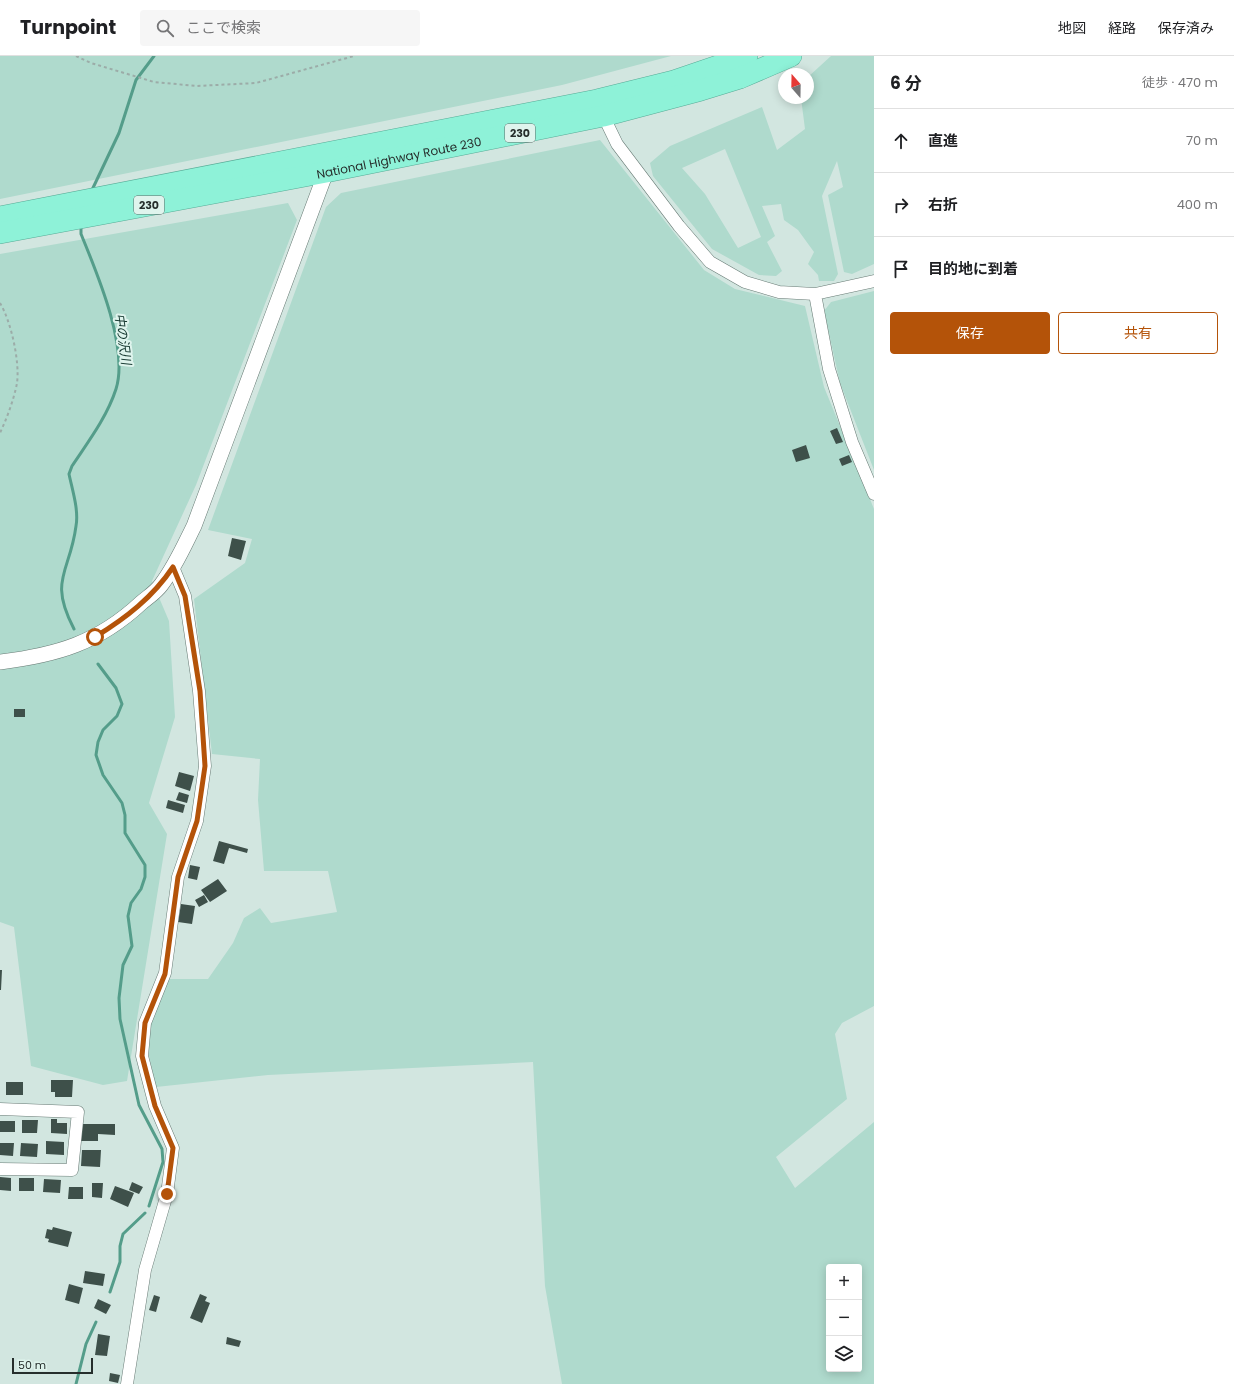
<!DOCTYPE html>
<html lang="ja">
<head>
<meta charset="utf-8">
<style>
	body { margin:0; font-family:Poppins,"Noto Sans JP",sans-serif; background:#f6f6f6; color:#202124 }
	.controls { position:absolute; right:12px; bottom:12px; display:grid; overflow:hidden; border-radius:4px; box-shadow:0 2px 10px #0003 }
	.controls button { width:36px; height:36px; display:grid; place-items:center; padding:0; border:0; border-bottom:1px solid #e0e0e0; background:#fff; color:#202124; font:20px sans-serif }
	.compass { position:absolute; left:778px; top:12px; width:36px; height:36px; border-radius:50%; background:#fff; box-shadow:0 2px 10px #0003; rotate:340deg }
	.scale { position:absolute; left:12px; bottom:10px; width:81px; box-sizing:border-box; padding-left:4px; border:2px solid #262e2c; border-top:0; font-size:11px; line-height:14px; white-space:nowrap; color:#262e2c; -webkit-text-stroke:3px #dff4ed; paint-order:stroke }
	.stop { position:absolute; width:12px; height:12px; margin:-9px; border:3px solid #b45309; border-radius:50%; background:#fff }
	.stop.end { background:#b45309; border-color:#fff; box-shadow:0 1px 4px #0008 }
	.list { margin:0; padding:0; list-style:none }
	h2 { display:flex; justify-content:space-between; align-items:center; height:52px; margin:0; padding:0 16px; font-size:17px }
	h2 small { font-size:13px; font-weight:400; color:#757577 }
	.list li { display:grid; grid-template-columns:26px 1fr auto; gap:12px; align-items:center; box-sizing:border-box; height:64px; padding:0 16px; border-top:1px solid #e0e0e0 }
	.list b { display:block; font-size:15px; white-space:nowrap }
	.list em { font-size:13px; font-style:normal; color:#757577 }
	.actions { display:flex; gap:8px; padding:12px 16px }
	.actions a { flex:1; padding:9px 0; border:1px solid #b45309; border-radius:4px; text-align:center; font-size:14px; color:#b45309 }
	.actions .main { background:#b45309; color:#fff }
	.icon { flex:none; width:22px; height:22px; fill:none; stroke:currentColor; stroke-width:2; stroke-linecap:round; stroke-linejoin:round }
	.map { position:relative; flex:none; width:874px; height:1328px; overflow:hidden }
	header { display:flex; align-items:center; gap:24px; box-sizing:border-box; height:56px; padding:0 20px; background:#fff; border-bottom:1px solid #e0e0e0 }
	header strong { font-size:19px }
	nav { display:flex; gap:22px; margin-inline-start:auto; font-size:14px }
	.search { width:280px; height:36px; background:#f6f6f6; display:flex; align-items:center; gap:10px; box-sizing:border-box; padding:0 14px; border-radius:4px; color:#757577; font-size:15px }
	main { display:flex }
	aside { flex:1; background:#fff }
	.map>svg:first-child { display:block }
	.green { fill:#afdacd; fill-rule:evenodd }
	.lines { fill:none; stroke-linecap:round; stroke-linejoin:round }
	.stream { stroke:#549d8a; stroke-width:3 }
	.building { fill:#3e504a }
	.minor-casing { stroke:#687b75; stroke-width:13 }
	.tertiary-casing { stroke:#687b75; stroke-width:16 }
	.trunk-casing { stroke:#57ab96; stroke-width:22 }
	.path { stroke:#9caca8; stroke-width:2; stroke-dasharray:3 3; stroke-linecap:butt }
	.minor { stroke:#fff; stroke-width:12 }
	.tertiary { stroke:#fff; stroke-width:15 }
	.trunk { stroke:#8ef2d8; stroke-width:21 }
	.route { stroke:#b45309; stroke-width:5 }
	.labels { text-anchor:middle; dominant-baseline:central; stroke-width:4; stroke-linejoin:round; paint-order:stroke }
	.shield { fill:#dff4ed; stroke:#5e6966; stroke-width:1 }
	.shield-label { font-size:11px; font-weight:bold; fill:#262e2c }
	.street-label { font-size:12px; fill:#262e2c; stroke:#dff4ed }
	.water-label { font-size:13px; font-style:italic; fill:#163830; stroke:#dff4ed }
</style>
</head>
<body>
<header>
<strong>Turnpoint</strong>
<div class="search"><svg class="icon" aria-label="search" viewBox="0 0 24 24"><circle cx="10" cy="10" r="6"/><path d="M15 15l6 6"/></svg>ここで検索</div>
<nav><a>地図</a><a>経路</a><a>保存済み</a></nav>
</header>
<main>
<div class="map">
<svg width="874" height="1328" viewBox="0 0 874 1328">
	<rect width="100%" height="100%" fill="#d2e6e0"/>
	<path class="green" d="M0 0H671L562 29 0 143Z
		M831 0H874V208L852 218 844 216 828 139 843 131 837 105 822 140 838 218 834 225H819L818 219 808 208 814 196 798 174 784 164 781 148 762 150 775 180 767 186 782 215 776 220 759 219 712 193 653 120 650 107 670 90 762 51 777 94 805 73 801 42H808V21ZM725 93 761 181 738 192 705 138 682 112Z
		M600 84 704 214 735 233 805 250 824 331 874 453V950L842 967 835 978 847 1043 776 1101 795 1132 874 1066V1328H562L545 1230 533 1006 268 1019 156 1031 149 1000V968L167 923H208L233 887 244 862 260 852 271 867 337 856 328 815H264L258 744 260 703 212 698 194 543 245 507 252 483 208 474 326 151 341 137ZM829 1211H859V1313H829Z
		M288 147 297 164 196 429 152 525 169 565 175 661 149 747 167 778 127 1025 103 1029 31 1010 14 871 0 866V198Z
		M874 235V414L840 327 824 255 831 246Z"/>
	<g class="lines">
		<path class="stream" d="M92 134 119 77 136 24 154 0
			M74 573C48 523 70 517 76 470 79 454 72 433 69 418L72 410C88 386 107 361 116 333 129 292 97 217 81 178V169
			M98 608 116 632 122 648 117 660 103 674 98 686 96 699 103 719 122 747 125 759V777L145 809V821L141 833 131 847 128 860 132 890 123 909 119 942 120 963 139 1049 162 1093 163 1106 149 1150
			M110 1236 120 1206V1190L123 1178 145 1157
			M76 1328 86 1288 96 1266"/>
	</g>
	<path class="building" d="M837 372 843 386 836 388 830 375Z
		M806 389 810 402 796 406 792 394Z
		M849 399 852 406 842 410 839 403Z
		M232 482 246 485 241 504 228 500Z
		M14 653H25V661H14Z
		M179 716 194 720 190 735 175 730Z
		M179 736 189 739 187 747 176 744Z
		M168 744 185 749 183 757 166 752Z
		M219 785 248 793 247 797 229 792 224 808 213 805Z
		M190 809 200 811 197 824 188 822Z
		M218 823 227 835 210 846 201 834Z
		M204 839 208 846 199 851 195 844Z
		M181 848 195 850 192 868 178 866Z
		M0 914H2L1 934H0Z
		M51 1024H73L72 1041H55V1036H51Z
		M6 1026H23V1039H6Z
		M51 1063H57V1067H67V1078L51 1077Z
		M22 1064H38L37 1077H22Z
		M0 1065H15V1076H0Z
		M81 1068H115V1079L98 1078V1085H81Z
		M46 1085 64 1086V1099L46 1098Z
		M0 1087H14L13 1100 0 1099Z
		M21 1087 38 1088 37 1101 20 1100Z
		M82 1094H101L100 1111 81 1110Z
		M0 1121 11 1122V1135L0 1134Z
		M19 1122H34V1135H19Z
		M44 1123 61 1124 60 1137 43 1136Z
		M132 1126 143 1131 139 1138 129 1134Z
		M92 1127H103L102 1142 92 1141Z
		M115 1130 134 1137 128 1151 110 1143Z
		M69 1131H83V1143H68Z
		M53 1171 72 1176 68 1191 48 1186 49 1183 45 1182 47 1173 52 1174Z
		M85 1215 105 1218 103 1230 83 1227Z
		M69 1228 83 1232 79 1248 65 1244Z
		M200 1238 207 1241 205 1245 210 1247 202 1267 190 1262Z
		M154 1239 160 1241 156 1256 149 1254Z
		M98 1243 111 1249 106 1258 94 1252Z
		M98 1278 110 1280 107 1300 95 1299Z
		M227 1281 241 1285 239 1291 226 1288Z
		M110 1317 120 1319 118 1327 109 1325Z"/>
	<g class="lines">
		<g class="minor-casing">
			<path id="minor" d="M601 55 617 88 679 170 710 206 745 226 779 236 815 238 874 225
				M815 238 829 313 852 386 874 438
				M0 1053 78 1056 72 1114 0 1113
				M127 1328 145 1214 167 1138 173 1092 155 1050 142 1000 145 967 165 917 178 821 197 765 205 710 199 635 185 540 173 511"/>
		</g>
		<g class="tertiary-casing">
			<path id="tertiary" d="M0 606C57 599 98 587 141 547 148 541 156 536 161 529 175 511 184 490 194 470L326 116 327 108"/>
		</g>
		<g class="trunk-casing">
			<g id="trunk">
				<path d="M0 161 597 44 674 25 747 0"/>
				<path id="s1" d="M0 177 326 116 603 60 701 34 740 22 791 0"/>
			</g>
		</g>
		<path class="path" d="M76 0 91 7 154 26 197 30 256 27 354 0
			M0 247C11 265 20 306 17 327 14 343 7 362 0 377"/>
		<use href="#minor" class="minor"/>
		<use href="#tertiary" class="tertiary"/>
		<use href="#trunk" class="trunk"/>
	</g>
	<g class="lines">
		<path class="route" d="M95 581C126 562 153 541 173 511L185 540 200 635 205 710 197 765 178 821 165 918 145 967 142 1000 155 1050 173 1092 167 1138"/>
	</g>
	<g class="labels">
		<g class="shield">
			<rect x="505" y="68" width="30" height="18" rx="3"/>
			<rect x="134" y="140" width="30" height="18" rx="3"/>
		</g>
		<g class="shield-label">
			<text x="520" y="77">230</text>
			<text x="149" y="149">230</text>
		</g>
		<g class="street-label">
			<text stroke="none"><textPath href="#s1" startOffset="406">National Highway Route 230</textPath></text>
		</g>
		<g class="water-label">
			<text transform="translate(123 283) rotate(82)">中の沢川</text>
		</g>
	</g>
</svg>
<div class="controls">
<button>+</button>
<button>−</button>
<button><svg class="icon" aria-label="layers" viewBox="0 0 24 24"><path d="M12 4l9 5-9 5-9-5zM3 14l9 5 9-5"/></svg></button>
</div>
<svg class="compass" viewBox="-18 -18 36 36"><path d="M0-13l5 13h-10z" fill="#e53935"/><path d="M0 13l5-13h-10z" fill="#757577"/></svg>
<div class="scale">50 m</div>
<div class="stop" style="left:95px;top:581px"></div>
<div class="stop end" style="left:167px;top:1138px"></div>
</div>
<aside>
<h2>6 分<small>徒歩 · 470 m</small></h2>
<ul class="list">
<li><svg class="icon" aria-label="ahead" viewBox="0 0 24 24"><path d="M12 20V5M6 11l6-6 6 6"/></svg><div><b>直進</b></div><em>70 m</em></li>
<li><svg class="icon" aria-label="right" viewBox="0 0 24 24"><path d="M7 20v-9h11M14 6l5 5-5 5"/></svg><div><b>右折</b></div><em>400 m</em></li>
<li><svg class="icon" aria-label="arrive" viewBox="0 0 24 24"><path d="M6 21V4h12l-3 4 3 4H6"/></svg><div><b>目的地に到着</b></div></li>
</ul>
<div class="actions"><a class="main">保存</a><a>共有</a></div>
</aside>
</main>
</body>
</html>
